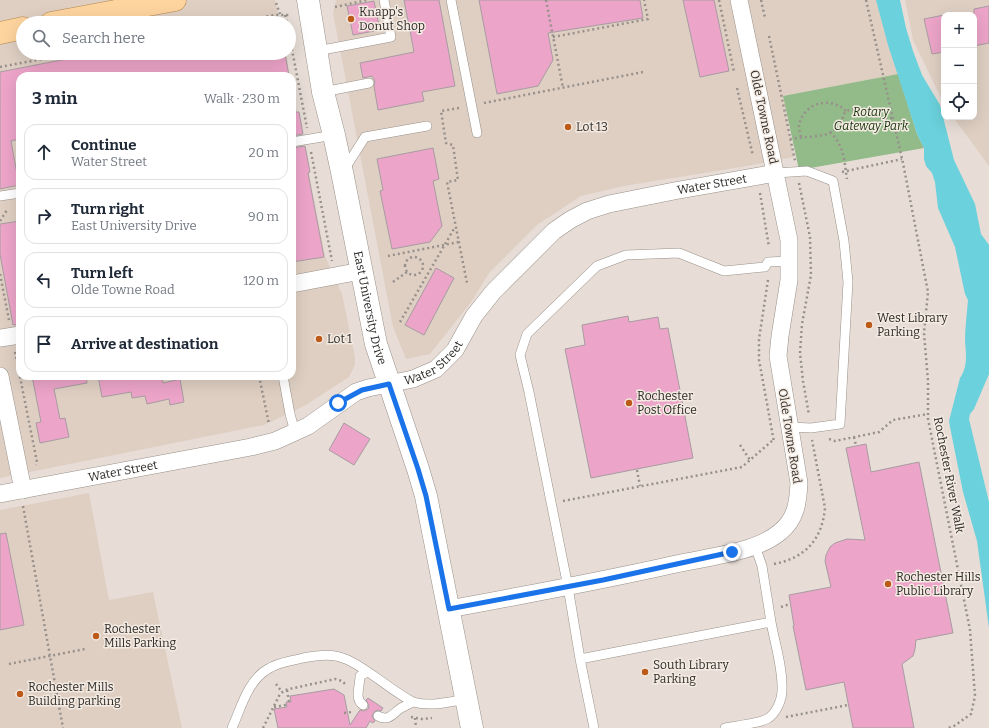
<!DOCTYPE html>
<html lang="en">
<head>
<meta charset="utf-8">
<style>
	body { margin:0; font-family:Bitter,serif; background:#f2f2f3; color:#1f2937 }
	.controls { position:absolute; right:12px; top:12px; display:grid; overflow:hidden; border-radius:8px; box-shadow:0 4px 16px #0002 }
	.controls button { width:36px; height:36px; display:grid; place-items:center; padding:0; border:0; border-bottom:1px solid #e0e1e3; background:#fff; color:#1f2937; font:20px sans-serif }
	.stop { position:absolute; width:12px; height:12px; margin:-9px; border:3px solid #1a73e8; border-radius:50%; background:#fff }
	.stop.end { background:#1a73e8; border-color:#fff; box-shadow:0 1px 4px #0008 }
	.list { margin:0; padding:0; list-style:none }
	h2 { display:flex; justify-content:space-between; align-items:center; height:52px; margin:0; padding:0 16px; font-size:17px }
	h2 small { font-size:13px; font-weight:400; color:#747a83 }
	.list li { display:grid; grid-template-columns:26px 1fr auto; gap:12px; align-items:center; box-sizing:border-box; height:56px; margin:0 8px 8px; padding:0 8px; border:1px solid #e0e1e3; border-radius:12px }
	.list b { display:block; font-size:15px; white-space:nowrap }
	.list p { margin:0; font-size:13px; white-space:nowrap; color:#747a83 }
	.list em { font-size:13px; font-style:normal; color:#747a83 }
	.icon { flex:none; width:22px; height:22px; fill:none; stroke:currentColor; stroke-width:2; stroke-linecap:round; stroke-linejoin:round }
	.map { position:relative; flex:none; width:989px; height:728px; overflow:hidden }
	.search { position:absolute; background:#fff; box-shadow:0 4px 16px #0002; left:16px; top:16px; width:280px; height:44px; display:flex; align-items:center; gap:10px; box-sizing:border-box; padding:0 14px; border-radius:22px; color:#747a83; font-size:15px }
	.panel { position:absolute; background:#fff; box-shadow:0 4px 16px #0002; left:16px; top:72px; width:280px; height:308px; border-radius:12px }
	.map>svg:first-child { display:block }
	.built { fill:#dfcfc3 }
	.green { fill:#93ba89 }
	.water { fill:#6bd1dc }
	.building { fill:#eca4c8; stroke:#a79ca1 }
	.lines { fill:none; stroke-linecap:round; stroke-linejoin:round }
	.lane-casing { stroke:#989089; stroke-width:10 }
	.street-casing { stroke:#989089; stroke-width:18 }
	.secondary-casing { stroke:#989089; stroke-width:23 }
	.primary-casing { stroke:#b4864a; stroke-width:23 }
	.path { stroke:#97908b; stroke-width:2.5; stroke-dasharray:2 3; stroke-linecap:butt }
	.lane { stroke:#fff; stroke-width:9 }
	.street { stroke:#fff; stroke-width:17 }
	.secondary { stroke:#fff; stroke-width:22 }
	.primary { stroke:#fdd49e; stroke-width:22 }
	.route { stroke:#1a73e8; stroke-width:5 }
	.poi-dot { fill:#bc5b19; stroke:#f4ebe3; stroke-width:1.5 }
	.labels { text-anchor:middle; dominant-baseline:central; stroke-width:3; stroke-linejoin:round; paint-order:stroke }
	.poi-label { font-size:12px; fill:#2d2a27; stroke:#f4ebe3; text-anchor:start }
	.park-label { font-size:12px; font-style:italic; fill:#14330b; stroke:#f4ebe3 }
	.street-label { font-size:12px; fill:#2d2a27; stroke:#f4ebe3 }
</style>
</head>
<body>
<div class="map">
<svg width="989" height="728" viewBox="0 0 989 728">
	<rect width="100%" height="100%" fill="#e7ddd6"/>
	<path class="built" d="M0 0H275L280 23H23V53H286L290 76H20V376H292V86L325 256 342 294 355 357V365L349 377 306 405 264 425 0 478Z
		M336 0H876L898 74 783 96 794 157 741 167 624 186 581 196 537 225 489 273 472 301 430 354 406 359 393 327 333 13Z
		M905 0H989V166L953 117H974V15H944V104L913 40Z
		M89 493 109 600 153 592 182 728H0V510Z"/>
	<path class="green" d="M898 74 917 134 924 148 799 170 783 96Z"/>
	<path class="water" d="M876 0H900L906 28 913 51 922 75 940 105 954 160 975 204 981 234 989 245V374L974 409 970 414 969 419 989 502V628L977 541 963 492 950 427 949 421 960 378C968 366 966 354 965 341 965 327 967 313 968 300L965 294 955 247 938 208 935 182 932 173 926 166 924 159V148L917 134 888 45Z"/>
	<path class="building" d="M404 0H439L455 86 422 92 424 101 378 110 374 86 375 81 372 76 363 78 360 63 414 52Z
		M479 0H640L643 18 548 33 553 60 538 86 497 94Z
		M683 0H714L729 71 700 77Z
		M374 1 380 30 353 35 347 6Z
		M989 6V43L974 46V9Z
		M944 15V52L932 54 924 19Z
		M97 53H285L289 76H20V139L11 141 19 185 0 189V72Z
		M292 112H299L303 134 292 136Z
		M305 146 310 172 308 173 324 257 292 262V148Z
		M433 148 439 179 433 181 442 226 430 242 392 249 380 191 383 190 377 159Z
		M20 221V324L13 325 0 254V224Z
		M436 268 454 278 424 335 405 325Z
		M628 316 629 322 658 317 660 329 668 328 693 458 591 478 565 349 585 345 582 325Z
		M32 376H86L87 383 54 389 60 419 65 418 69 437 40 443 36 423 41 422Z
		M98 376H162L163 383 180 379 184 402 170 405 169 399 147 404 145 396 132 398 131 392 102 397Z
		M344 423 370 439 354 465 329 450Z
		M866 444 871 472 919 462 953 633 916 640 915 649 913 656 902 664 914 728H853L844 682 806 690 793 626H794L789 595 831 587 825 561 826 555 830 547 835 543 847 539 865 540 846 448Z
		M6 533 24 625 0 630V534Z
		M334 689 344 695 350 725 360 710 364 711 368 709 369 706 366 700 368 698 383 708 381 711 378 710 374 712 372 716 375 721 373 723 370 721 366 728H278L274 709 287 707 286 702H291L290 696Z"/>
	<g class="lines">
		<g class="lane-casing">
			<path id="lane" d="M451 0 477 133
				M317 51 391 37 384 0
				M323 92 369 83
				M292 142 334 135
				M344 170 365 137 427 126
				M776 173 807 171 833 181 844 241 848 282 840 424 811 428 790 427
				M0 196 20 193
				M283 376 290 414 295 432
				M755 546 762 566 771 622 580 659 568 587 529 392 520 355 527 334 597 266 626 255 679 253 724 271 765 267 768 262 790 261
				M580 659 594 728
				M363 705C354 699 360 686 360 676L367 672
				M378 716C389 722 393 713 401 708 405 706 409 704 413 702
				M232 728C241 708 248 680 268 669 279 662 292 661 303 658 319 655 333 653 348 660 371 671 390 690 413 702 431 707 448 702 466 699
				M725 728C734 726 760 723 767 719 776 714 782 700 782 690 783 669 775 644 771 622"/>
		</g>
		<g class="street-casing">
			<g id="street">
				<path d="M292 284 361 271"/>
				<path d="M0 338 20 335"/>
				<path d="M0 376 23 490"/>
				<path id="s1" d="M0 494 251 447 275 441 295 432 308 426 356 392 368 388 413 379 436 369 455 350 474 316 493 292 554 231 570 220 587 211 609 204 674 191 776 173"/>
				<path d="M449 609C525 595 601 581 676 564 707 557 755 553 780 532 796 519 798 503 799 483L778 356 780 336 789 280V240L739 0"/>
			</g>
		</g>
		<g class="secondary-casing">
			<g id="secondary">
				<path id="s2" d="M308 0 323 92 334 135 342 172 376 344 418 469 426 496 472 728"/>
			</g>
		</g>
		<g class="primary-casing">
			<path id="primary" d="M51 23 175 0
				M0 33 23 28"/>
		</g>
		<path class="path" d="M546 0 563 88
			M719 0 734 72
			M761 0 765 18
			M866 0 903 163 928 292 924 333 928 381V419L970 630 975 696 971 714 954 726 948 728
			M276 3 280 14
			M335 7 367 0
			M285 15 287 23
			M232 23 275 15H291
			M289 34 307 128
			M769 36 795 161
			M553 37 648 19 644 0
			M0 67 74 53
			M737 88 753 156
			M484 103 643 72
			M459 108 441 111 446 143 453 145 458 180 447 182 467 283
			M830 132C845 147 844 161 847 179
			M801 137C800 133 799 129 799 125 804 102 831 96 846 111
			M790 139C801 137 821 137 830 133 832 131 838 128 840 125 845 116 840 111 855 109 866 107 874 118 884 119 887 119 890 118 893 118
			M311 152 332 261
			M842 172 902 159
			M799 183 810 237 811 275 802 324 800 353 803 381 809 415
			M760 193 769 247
			M0 221 7 210
			M388 256 459 242
			M405 266a9 9 0 1 1 18 0a9 9 0 1 1-18 0Z
			M0 274 9 320
			M768 280 759 339V360L774 442
			M393 282 407 272
			M400 322 455 227
			M15 352 37 462 36 465
			M259 376 269 424
			M854 437 856 446
			M829 439 835 441 879 432 893 420 928 414
			M740 445 750 460
			M637 470 640 486
			M563 501 742 467 773 440
			M23 506 63 728
			M774 564C805 558 822 540 825 508L812 440
			M781 607 790 604
			M9 664 85 649
			M276 684 282 692
			M287 690 289 702
			M274 707 286 705
			M344 713 352 712
			M411 717 422 719 432 718
			M786 717 848 705
			M415 718 416 728
			M263 728 280 694 285 690 335 679 342 681 347 686"/>
		<use href="#lane" class="lane"/>
		<use href="#street" class="street"/>
		<use href="#secondary" class="secondary"/>
		<use href="#primary" class="primary"/>
	</g>
	<g class="lines">
		<path class="route" d="M338 403 362 390 389 384 418 469 426 496 449 609 603 580 732 552"/>
	</g>
	<g class="poi-dot">
		<circle cx="351" cy="19" r="4"/>
		<circle cx="568" cy="127" r="4"/>
		<circle cx="869" cy="325" r="4"/>
		<circle cx="319" cy="339" r="4"/>
		<circle cx="629" cy="403" r="4"/>
		<circle cx="888" cy="584" r="4"/>
		<circle cx="96" cy="636" r="4"/>
		<circle cx="645" cy="672" r="4"/>
		<circle cx="20" cy="694" r="4"/>
	</g>
	<g class="labels">
		<g class="poi-label">
			<text x="359" y="12">Knapp's<tspan x="359" dy="14">Donut Shop</tspan></text>
			<text x="576" y="127">Lot 13</text>
			<text x="877" y="318">West Library<tspan x="877" dy="14">Parking</tspan></text>
			<text x="327" y="339">Lot 1</text>
			<text x="637" y="396">Rochester<tspan x="637" dy="14">Post Office</tspan></text>
			<text x="896" y="577">Rochester Hills<tspan x="896" dy="14">Public Library</tspan></text>
			<text x="104" y="629">Rochester<tspan x="104" dy="14">Mills Parking</tspan></text>
			<text x="653" y="665">South Library<tspan x="653" dy="14">Parking</tspan></text>
			<text x="28" y="687">Rochester Mills<tspan x="28" dy="14">Building parking</tspan></text>
		</g>
		<g class="park-label">
			<text x="871" y="112">Rotary<tspan x="871" dy="14">Gateway Park</tspan></text>
		</g>
		<g class="street-label">
			<text transform="translate(764 117) rotate(78)">Olde Towne Road</text>
			<text stroke="none"><textPath href="#s1" startOffset="808">Water Street</textPath></text>
			<text stroke="none"><textPath href="#s2" startOffset="314">East University Drive</textPath></text>
			<text stroke="none"><textPath href="#s1" startOffset="460">Water Street</textPath></text>
			<text transform="translate(790 436) rotate(81)">Olde Towne Road</text>
			<text stroke="none"><textPath href="#s1" startOffset="125">Water Street</textPath></text>
			<text transform="translate(949 475) rotate(79)">Rochester River Walk</text>
		</g>
	</g>
</svg>
<div class="controls">
<button>+</button>
<button>−</button>
<button><svg class="icon" aria-label="locate" viewBox="0 0 24 24"><circle cx="12" cy="12" r="6"/><path d="M12 2v4M12 18v4M2 12h4M18 12h4"/></svg></button>
</div>
<div class="stop" style="left:338px;top:403px"></div>
<div class="stop end" style="left:732px;top:552px"></div>
<div class="search"><svg class="icon" aria-label="search" viewBox="0 0 24 24"><circle cx="10" cy="10" r="6"/><path d="M15 15l6 6"/></svg>Search here</div>
<section class="panel">
<h2>3 min<small>Walk · 230 m</small></h2>
<ul class="list">
<li><svg class="icon" aria-label="ahead" viewBox="0 0 24 24"><path d="M12 20V5M6 11l6-6 6 6"/></svg><div><b>Continue</b><p>Water Street</p></div><em>20 m</em></li>
<li><svg class="icon" aria-label="right" viewBox="0 0 24 24"><path d="M7 20v-9h11M14 6l5 5-5 5"/></svg><div><b>Turn right</b><p>East University Drive</p></div><em>90 m</em></li>
<li><svg class="icon" aria-label="left" viewBox="0 0 24 24"><path d="M17 20v-9H6M10 6l-5 5 5 5"/></svg><div><b>Turn left</b><p>Olde Towne Road</p></div><em>120 m</em></li>
<li><svg class="icon" aria-label="arrive" viewBox="0 0 24 24"><path d="M6 21V4h12l-3 4 3 4H6"/></svg><div><b>Arrive at destination</b></div></li>
</ul>
</section>
</div>
</body>
</html>
